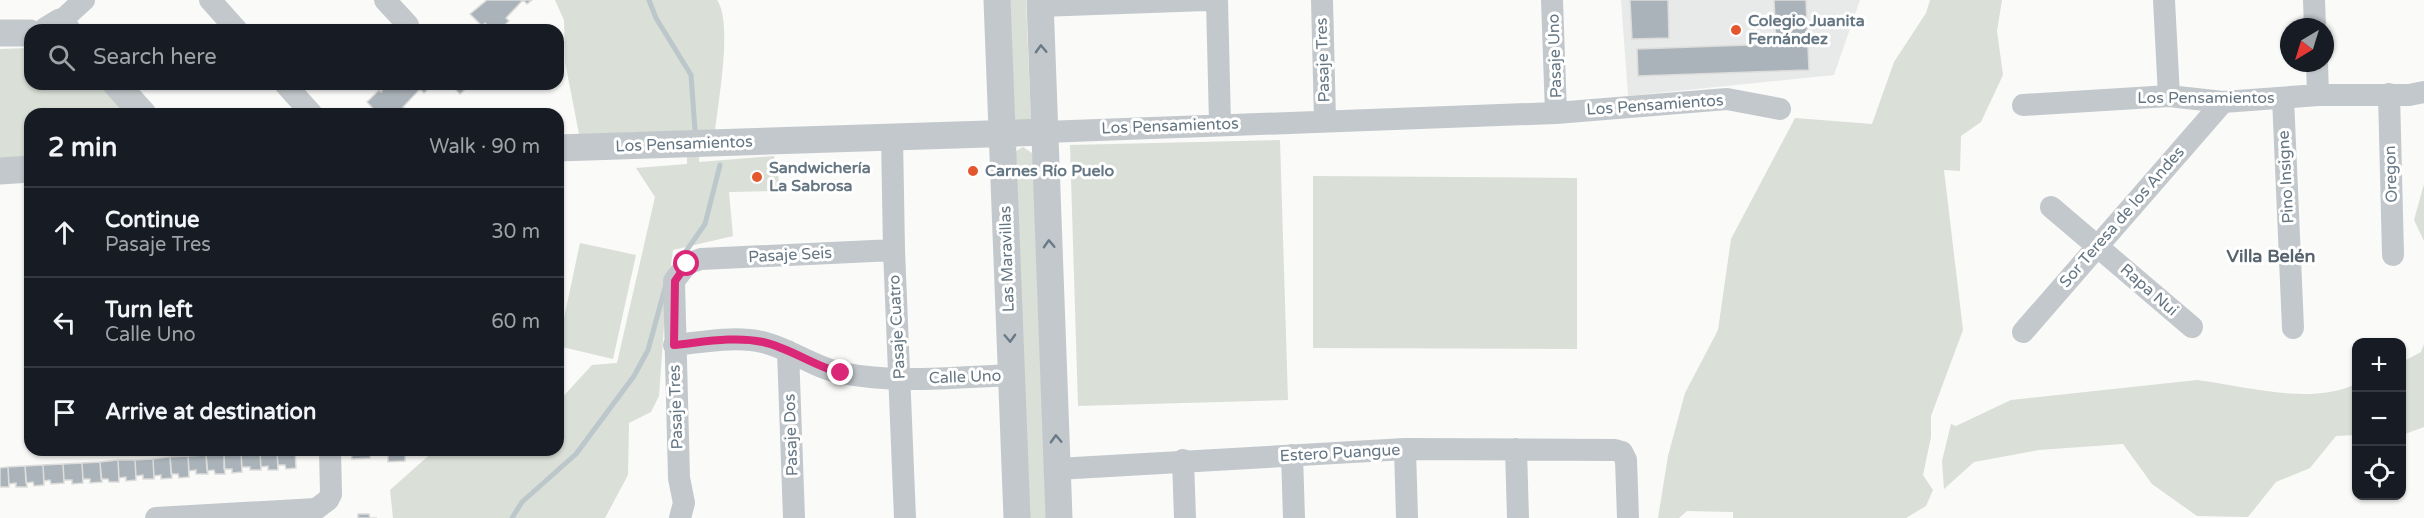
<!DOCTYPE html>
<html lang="en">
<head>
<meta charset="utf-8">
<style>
	body { margin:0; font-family:"Varela Round",sans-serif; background:#242831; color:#f1f3f6 }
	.controls { position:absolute; right:18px; bottom:18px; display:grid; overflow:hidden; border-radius:12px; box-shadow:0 2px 4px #0004 }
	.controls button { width:54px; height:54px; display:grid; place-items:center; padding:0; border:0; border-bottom:2px solid #363941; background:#171b24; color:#f1f3f6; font:30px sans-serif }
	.compass { position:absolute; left:2280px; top:18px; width:54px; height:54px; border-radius:50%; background:#171b24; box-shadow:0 2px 4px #0004; rotate:218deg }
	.stop { position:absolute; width:18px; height:18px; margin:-14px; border:4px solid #db2777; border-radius:50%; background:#fff }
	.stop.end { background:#db2777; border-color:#fff; box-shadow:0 2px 6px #0008 }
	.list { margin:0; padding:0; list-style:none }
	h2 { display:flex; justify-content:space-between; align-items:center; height:78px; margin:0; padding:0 24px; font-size:26px }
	h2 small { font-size:20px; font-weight:400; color:#9ea1a6 }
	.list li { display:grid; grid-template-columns:39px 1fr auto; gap:18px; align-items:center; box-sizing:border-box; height:90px; padding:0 24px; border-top:2px solid #363941 }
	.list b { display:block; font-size:22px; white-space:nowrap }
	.list p { margin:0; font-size:20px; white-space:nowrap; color:#9ea1a6 }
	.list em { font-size:20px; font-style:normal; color:#9ea1a6 }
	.icon { flex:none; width:33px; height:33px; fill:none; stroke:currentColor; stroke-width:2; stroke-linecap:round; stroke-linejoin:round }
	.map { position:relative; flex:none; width:2424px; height:518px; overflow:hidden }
	.search { position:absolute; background:#171b24; box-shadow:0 2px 4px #0004; left:24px; top:24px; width:540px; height:66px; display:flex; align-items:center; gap:15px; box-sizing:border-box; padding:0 21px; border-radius:18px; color:#9ea1a6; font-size:22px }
	.panel { position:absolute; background:#171b24; box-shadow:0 2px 4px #0004; left:24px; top:108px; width:540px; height:348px; border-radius:18px }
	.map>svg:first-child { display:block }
	.built { fill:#e8e9e9 }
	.green { fill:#dadfd7 }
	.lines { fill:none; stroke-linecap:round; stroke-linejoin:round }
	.stream { stroke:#bbc7cb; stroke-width:5 }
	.building { fill:#aab3b9; stroke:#dcdcda; stroke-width:1.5 }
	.minor { stroke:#c3c8cc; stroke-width:22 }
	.tertiary { stroke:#c3c8cc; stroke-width:27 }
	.oneway { stroke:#6a7a87 }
	.route { stroke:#db2777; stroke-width:8 }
	.poi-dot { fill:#e4572e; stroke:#fff; stroke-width:2 }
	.labels { text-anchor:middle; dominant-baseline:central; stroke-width:6; stroke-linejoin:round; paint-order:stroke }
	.poi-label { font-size:16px; font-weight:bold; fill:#657683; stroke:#fff; text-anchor:start }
	.street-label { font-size:16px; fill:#657683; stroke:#fff }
	.neighbourhood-label { font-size:18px; font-weight:bold; fill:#57646e; stroke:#fff }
</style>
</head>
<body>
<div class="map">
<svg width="2424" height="518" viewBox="0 0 2424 518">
	<rect width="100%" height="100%" fill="#fafaf8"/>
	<path class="built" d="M1621 0H1860L1834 75 1628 96Z"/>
	<path class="green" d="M555 0H717C733 22 718 103 715 131L700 132 699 162 774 156 781 191 729 192 733 236 673 250 665 312 659 396 651 412 629 423 628 475 605 518H393L390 490 435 450H558V402L592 365 617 363 655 197 636 168 687 164V133L580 139 565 62 564 20Z
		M1007 0H1026L1031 122 1012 123Z
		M1930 0H2002L1997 31 2003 75 1981 122 1961 136 1960 171 1944 170 1963 330 1931 416V437L1923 475 1933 490 1926 506 1906 518H1733V512L1687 511 1679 518H1658L1668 456 1685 393 1718 330 1731 239 1795 118 1872 124 1894 62 1926 13Z
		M30 48V84H101L128 114H30V157L0 158V49Z
		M1280 140 1288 400 1078 406 1070 145Z
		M1023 147 1035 155 1046 518H1026L1013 153Z
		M1313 176 1577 178V349L1313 348Z
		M2424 184V241L2414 220Z
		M580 243 636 255 613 359 558 346Z
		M2424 344V427L2402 435V362L2421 352Z
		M2197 380C2247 386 2309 406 2356 384V435L2336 436 2310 468 2276 482 2248 517 2197 516 2152 484 2123 444 2039 450 1974 462 1944 489 1942 461 1951 424 1956 426 2011 400Z"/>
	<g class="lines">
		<path class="stream" d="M649 0 656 18 691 75 695 130
			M682 257 705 224 720 165
			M512 518 522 502 576 454 634 376 648 350 665 288"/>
	</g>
	<path class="building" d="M487 0H532L527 4 523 0 506 18 509 21 499 30H492L485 23 482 26 470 14Z
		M1630 0H1668L1669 38 1632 39Z
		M1774 0H1806L1809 70 1638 76 1637 49 1776 44Z
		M386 84H434L424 93 420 89 403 107 406 109 401 114 382 112 378 114 367 102 379 90 381 92Z
		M450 84H471L460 94Z
		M295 450 296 468 286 469 285 465H278L277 451Z
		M351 450H370V458L352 459Z
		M388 450 405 451V461L388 462Z
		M277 451 278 470H268V466L261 467 260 452Z
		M260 452 261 470H250V467H242L241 453Z
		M241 453 242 472 232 473V469H224V454Z
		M224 454 225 474H215L214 470 207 471 206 455Z
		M206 455 208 474H196V470L189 471 188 456Z
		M188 456 189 477 179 478 178 474H171L170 457Z
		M170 457 172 478 161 479V475L154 476 153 459Z
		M153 459 154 479H143V475L136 476 135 460Z
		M118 460 119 482H109L108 479H101L100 462Z
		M118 460H135L136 480 126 481V477L119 478Z
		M100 462 102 482 90 483V479H83L82 463Z
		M82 463 83 483 72 484V480H64L63 464Z
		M63 464 64 483 51 484 50 480 44 481 43 465Z
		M43 465 44 485 34 486 33 482 26 483 25 466Z
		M25 466 27 487H16V483L9 484 8 467Z
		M8 467 9 487H0V468Z
		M358 514H369L370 518H377H358Z"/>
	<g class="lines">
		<path class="minor" d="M210 0 237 30
			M385 0 408 25
			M1217 0 1220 124
			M1322 0 1325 120
			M1552 0 1556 113
			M2164 0 2169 96
			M2314 0 2315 27
			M1040 6 1206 0
			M60 22 84 0
			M2317 63 2318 95
			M285 84 312 114
			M2389 94 2393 255
			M2283 98 2293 328
			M2023 105 2169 96 2223 102 2318 95H2409L2424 92
			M1045 132 1556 113 1727 99 1780 109
			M892 137 894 250 905 518
			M2051 207 2192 327
			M2023 332 2223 102
			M674 345C704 342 737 335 766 343 792 350 815 368 842 373 897 384 956 377 1012 375
			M788 351 794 518
			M1405 449 1407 518
			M1516 449 1518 518
			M1292 455 1294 518
			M1183 460 1185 518
			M1057 469 1405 449 1615 450 1622 452 1626 460 1628 518
			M156 518 316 509 328 500 331 494 330 450
			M680 518 684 503 679 478 674 281 687 264 701 259 894 250"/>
		<path class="tertiary" d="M997 0 1017 518
			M1040 0 1059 518
			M47 30 60 22 67 30
			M0 33H30
			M116 84 143 114
			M558 148 1045 132
			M0 171 30 169"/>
	</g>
	<defs><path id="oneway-chevron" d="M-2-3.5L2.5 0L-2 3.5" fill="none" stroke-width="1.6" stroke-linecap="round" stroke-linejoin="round" transform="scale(1.5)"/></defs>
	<g class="oneway">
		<use href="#oneway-chevron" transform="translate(1041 49) rotate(-92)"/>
		<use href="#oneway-chevron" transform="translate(1049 244) rotate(-92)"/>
		<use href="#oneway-chevron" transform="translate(1010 338) rotate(88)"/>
		<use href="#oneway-chevron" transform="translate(1056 439) rotate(-92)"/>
	</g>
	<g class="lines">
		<path class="route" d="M687 264 675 281 674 345C704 342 734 336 763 342 790 348 814 366 841 373"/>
	</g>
	<g class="poi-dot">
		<circle cx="1736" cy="30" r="6"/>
		<circle cx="973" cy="171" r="6"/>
		<circle cx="757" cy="177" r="6"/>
	</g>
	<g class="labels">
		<g class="poi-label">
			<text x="1748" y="21">Colegio Juanita<tspan x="1748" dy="18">Fernández</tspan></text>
			<text x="769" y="168">Sandwichería<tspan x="769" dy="18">La Sabrosa</tspan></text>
			<text x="985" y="171">Carnes Río Puelo</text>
		</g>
		<g class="street-label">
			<text transform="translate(1555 56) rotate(-92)">Pasaje Uno</text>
			<text transform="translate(1323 60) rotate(-92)">Pasaje Tres</text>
			<text x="2206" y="98">Los Pensamientos</text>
			<text transform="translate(1655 105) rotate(-4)">Los Pensamientos</text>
			<text transform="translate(1170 126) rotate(-2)">Los Pensamientos</text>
			<text transform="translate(684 144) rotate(-2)">Los Pensamientos</text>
			<text transform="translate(2391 174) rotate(-92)">Oregon</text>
			<text transform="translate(2286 177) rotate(-93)">Pino Insigne</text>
			<text transform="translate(2122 217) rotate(-49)">Sor Teresa de los Andes</text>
			<text transform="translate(790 255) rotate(-3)">Pasaje Seis</text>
			<text transform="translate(1007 259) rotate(-92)">Las Maravillas</text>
			<text transform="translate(2149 290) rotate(41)">Rapa Nui</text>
			<text transform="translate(897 327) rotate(-93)">Pasaje Cuatro</text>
			<text transform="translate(965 377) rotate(-2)">Calle Uno</text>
			<text transform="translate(676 407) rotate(-92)">Pasaje Tres</text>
			<text transform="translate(791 435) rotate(-92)">Pasaje Dos</text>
			<text transform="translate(1340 453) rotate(-3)">Estero Puangue</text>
		</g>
		<g class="neighbourhood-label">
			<text x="2271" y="256">Villa Belén</text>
		</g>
	</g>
</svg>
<div class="controls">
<button>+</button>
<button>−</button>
<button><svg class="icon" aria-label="locate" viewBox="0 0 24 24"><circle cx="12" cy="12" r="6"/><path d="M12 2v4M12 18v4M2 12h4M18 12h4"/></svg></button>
</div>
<svg class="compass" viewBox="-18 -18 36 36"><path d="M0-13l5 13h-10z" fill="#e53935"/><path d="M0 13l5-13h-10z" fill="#9ea1a6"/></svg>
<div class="stop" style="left:687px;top:264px"></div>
<div class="stop end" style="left:841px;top:373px"></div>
<div class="search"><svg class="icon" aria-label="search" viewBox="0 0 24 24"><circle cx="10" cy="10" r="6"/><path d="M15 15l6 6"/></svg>Search here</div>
<section class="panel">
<h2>2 min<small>Walk · 90 m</small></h2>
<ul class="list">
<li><svg class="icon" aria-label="ahead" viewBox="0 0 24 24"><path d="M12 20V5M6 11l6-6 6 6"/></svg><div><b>Continue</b><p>Pasaje Tres</p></div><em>30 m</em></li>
<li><svg class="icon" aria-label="left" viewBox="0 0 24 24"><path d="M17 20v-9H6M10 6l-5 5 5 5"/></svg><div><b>Turn left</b><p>Calle Uno</p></div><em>60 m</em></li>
<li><svg class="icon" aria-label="arrive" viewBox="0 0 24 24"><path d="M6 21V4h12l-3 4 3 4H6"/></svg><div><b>Arrive at destination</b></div></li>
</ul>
</section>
</div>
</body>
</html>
